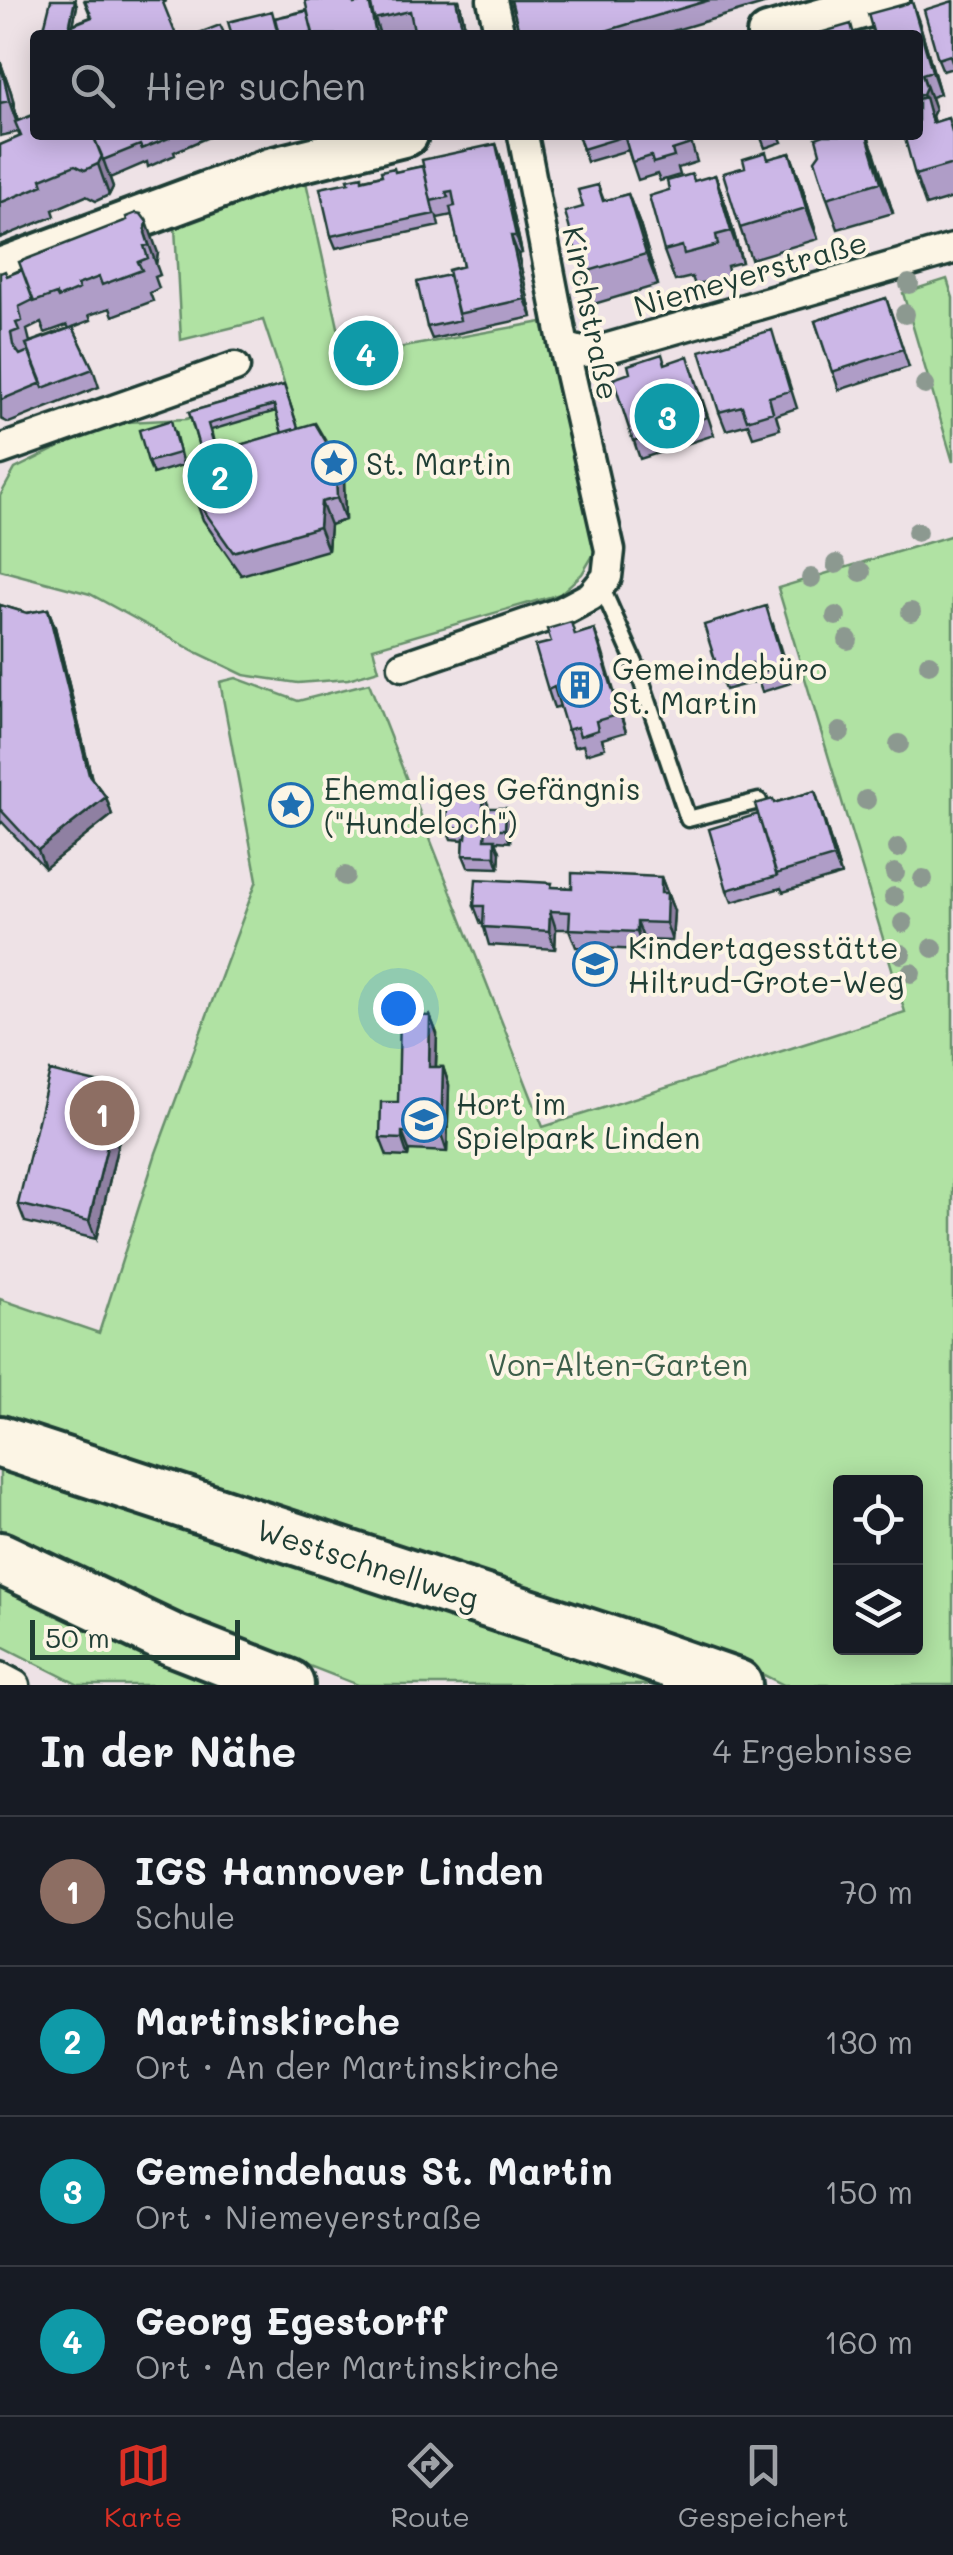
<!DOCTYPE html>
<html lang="de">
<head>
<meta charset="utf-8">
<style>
	body { margin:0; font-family:Mali,sans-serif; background:#242831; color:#f1f3f6 }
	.controls { position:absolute; right:30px; bottom:30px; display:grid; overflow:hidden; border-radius:10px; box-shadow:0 5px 25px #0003 }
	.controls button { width:90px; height:90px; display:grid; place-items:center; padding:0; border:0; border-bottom:2px solid #363941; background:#171b24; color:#f1f3f6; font:50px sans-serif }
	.scale { position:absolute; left:30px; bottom:25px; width:210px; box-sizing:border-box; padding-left:10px; border:5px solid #1f3d34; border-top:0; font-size:28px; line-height:35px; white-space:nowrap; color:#1f3d34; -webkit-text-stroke:8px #fcf5e5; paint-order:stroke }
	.you { position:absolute; left:398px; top:1008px; width:35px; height:35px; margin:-25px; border:8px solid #fff; border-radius:50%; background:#1a73e8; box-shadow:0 0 0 15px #1a73e833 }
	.badge { display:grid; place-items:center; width:65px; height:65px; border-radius:50%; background:#d93025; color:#fff; font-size:32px; font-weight:700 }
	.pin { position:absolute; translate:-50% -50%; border:5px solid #fff; box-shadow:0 2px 10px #0006 }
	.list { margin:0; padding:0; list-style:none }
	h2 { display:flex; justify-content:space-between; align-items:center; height:130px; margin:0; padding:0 40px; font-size:42px }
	h2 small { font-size:32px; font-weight:400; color:#9ea1a6 }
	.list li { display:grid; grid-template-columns:65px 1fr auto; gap:30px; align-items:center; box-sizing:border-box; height:150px; padding:0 40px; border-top:2px solid #363941 }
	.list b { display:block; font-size:38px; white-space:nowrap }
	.list p { margin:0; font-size:32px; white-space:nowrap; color:#9ea1a6 }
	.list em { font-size:32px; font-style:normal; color:#9ea1a6 }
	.icon { flex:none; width:55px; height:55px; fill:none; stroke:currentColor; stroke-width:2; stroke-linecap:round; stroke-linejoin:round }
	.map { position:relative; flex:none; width:953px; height:1685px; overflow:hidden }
	.search { position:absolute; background:#171b24; box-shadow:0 5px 25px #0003; left:30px; right:30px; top:30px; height:110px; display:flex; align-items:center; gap:25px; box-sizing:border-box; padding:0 35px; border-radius:10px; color:#9ea1a6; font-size:38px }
	.sheet { height:730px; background:#171b24 }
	nav { display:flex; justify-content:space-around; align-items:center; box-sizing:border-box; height:140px; border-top:2px solid #363941; background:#171b24; font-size:28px; color:#9ea1a6 }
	nav a { display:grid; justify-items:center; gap:5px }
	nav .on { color:#d93025 }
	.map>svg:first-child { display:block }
	.green { fill:#b0e2a3; stroke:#68906c; stroke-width:2.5; fill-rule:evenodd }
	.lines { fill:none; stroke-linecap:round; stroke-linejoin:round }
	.lane-casing { stroke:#1f3d34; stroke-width:21 }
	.street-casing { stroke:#1f3d34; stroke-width:35 }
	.secondary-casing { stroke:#1f3d34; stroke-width:48 }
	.highway-casing { stroke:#1f3d34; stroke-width:58 }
	.lane { stroke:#fcf5e5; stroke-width:14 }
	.street { stroke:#fcf5e5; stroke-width:28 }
	.secondary { stroke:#fcf5e5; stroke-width:40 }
	.highway { stroke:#fcf5e5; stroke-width:50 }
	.tree { fill:#8c9990 }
	.wall { fill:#af9dc7; stroke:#1f3d34; stroke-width:2.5; fill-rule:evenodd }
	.shaded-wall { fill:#8f80a2; stroke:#1f3d34; stroke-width:2.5 }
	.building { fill:#ccb7e7; stroke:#1f3d34; stroke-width:2.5 }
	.labels { text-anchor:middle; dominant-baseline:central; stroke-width:8; stroke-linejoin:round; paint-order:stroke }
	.street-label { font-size:30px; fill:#1f3d34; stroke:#fcf5e5 }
	.poi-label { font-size:30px; fill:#1f3d34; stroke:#fcf5e5; text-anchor:start }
	.park-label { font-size:30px; fill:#3c5e4a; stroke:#fcf5e5 }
</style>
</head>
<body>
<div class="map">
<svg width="953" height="1685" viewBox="0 0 953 1685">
	<rect width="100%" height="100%" fill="#eee2e6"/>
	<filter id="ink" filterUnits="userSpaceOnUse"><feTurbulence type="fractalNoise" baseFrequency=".01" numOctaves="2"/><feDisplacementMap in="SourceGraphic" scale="20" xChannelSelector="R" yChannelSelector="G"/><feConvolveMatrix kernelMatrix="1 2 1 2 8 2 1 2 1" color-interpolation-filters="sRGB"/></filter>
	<g filter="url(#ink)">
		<path class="green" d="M303 168 341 341 391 329 398 348 542 322 595 552 582 574 560 594 373 648 379 670 348 679 298 683 244 675 196 652 90 594 0 570V496L15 469 108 423 186 419 286 389 263 320 181 340 174 208Z
			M947 279 953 298V462L903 293Z
			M953 535V1685H784L750 1668 0 1422V1299L99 1333 156 1153 257 880 220 682 236 678 298 701 369 683 543 1127 905 1012 778 588ZM840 1482H916V1648H840Z
			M0 1465 679 1685H358L133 1597 0 1532Z
			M0 1577 244 1685H79L0 1645Z"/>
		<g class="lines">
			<g class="lane-casing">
				<path id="lane" d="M601 586 636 665 688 819 759 801"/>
			</g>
			<g class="street-casing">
				<path id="street" d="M492 0 500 35
					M564 347 581 352 598 351 953 249
					M0 450 235 367
					M403 666 561 612 591 596 607 577 610 550 564 347 523 135
					M0 1677 15 1685"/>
			</g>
			<g class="secondary-casing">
				<path id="secondary" d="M768 35 889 0
					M0 269 270 169 407 135"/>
			</g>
			<g class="highway-casing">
				<path id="highway" d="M0 1442 641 1652 736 1685
					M0 1558 173 1640 288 1685"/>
			</g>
			<use href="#lane" class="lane"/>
			<use href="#street" class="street"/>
			<use href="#secondary" class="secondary"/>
			<use href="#highway" class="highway"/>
		</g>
		<g class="tree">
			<circle cx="909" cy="284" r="10"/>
			<circle cx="905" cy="314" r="10"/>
			<circle cx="925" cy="385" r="10"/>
			<circle cx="917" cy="532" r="10"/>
			<circle cx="836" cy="564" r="10"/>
			<circle cx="861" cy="572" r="10"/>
			<circle cx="811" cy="578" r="10"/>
			<circle cx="911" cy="612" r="10"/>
			<circle cx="836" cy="616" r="10"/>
			<circle cx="848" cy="640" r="10"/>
			<circle cx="929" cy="664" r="10"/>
			<circle cx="840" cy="732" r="10"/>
			<circle cx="899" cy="744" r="10"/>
			<circle cx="866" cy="800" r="10"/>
			<circle cx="898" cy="848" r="10"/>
			<circle cx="895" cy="873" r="10"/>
			<circle cx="345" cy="876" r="10"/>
			<circle cx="923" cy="879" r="10"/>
			<circle cx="894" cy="897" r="10"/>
			<circle cx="903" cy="923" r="10"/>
			<circle cx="933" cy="948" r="10"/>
			<circle cx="901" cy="954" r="10"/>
			<circle cx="911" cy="973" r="10"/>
		</g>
		<path class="wall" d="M75 0 77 6 73 24 91 17 84 0H164L165 2 73 26 71 35H35L45 30 44 28Z
			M370 0H459L467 35 414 30 391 35H232L275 18 344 1 373 13Z
			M511 0H777L659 35H520Z
			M953 1V68L943 71 938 59Z
			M920 25 940 94 931 97 935 110 932 116 934 123 948 118 953 132V198L926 206 915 175 918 135V35Z
			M0 61 11 92 18 121 35 135H213L174 152 175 155 148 167 147 162 110 178 109 176 113 187 109 195 96 201 86 196 53 210 55 216 0 238V145L20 137 18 132 0 136Z
			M578 135H689L697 162 678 168 680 175 660 181 657 174 638 180 628 150 587 162Z
			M696 135H729L711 140 708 136 697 137Z
			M760 135H779L782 142 765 148Z
			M824 135H868L893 213 838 229 827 198 820 153Z
			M496 144 502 162 522 253 518 254 532 317 432 339 427 327 449 275 463 266 452 215 438 218 437 217 439 226 336 248 331 236 363 179 423 166Z
			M790 153 801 183 818 239 751 259 740 228 769 159Z
			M715 175 726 206 742 262 727 266 729 275 695 285 692 277 675 281 664 251 669 190Z
			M598 185 604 201 628 194 640 225 658 285 594 304 582 273 583 207Z
			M127 220 158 253 156 264 160 275 155 277 159 288 150 293 153 301 113 316 110 308 89 315 91 320 73 327 93 369 99 387 9 423 1 419 0 273 7 276ZM41 323 45 333 67 325 69 328 30 342 27 330Z
			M886 298 909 367 839 390 815 321Z
			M778 348 797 408 776 415 780 429 753 437 748 424 726 430 719 412Z
			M665 364 694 374 714 435 640 459 613 379Z
			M284 385 298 428 335 457 344 480 345 520 330 525 328 550 241 575 203 520 195 498 200 450 189 412ZM276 411 282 433 216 452 211 430Z
			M175 432 183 465 153 474 148 462Z
			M0 605 27 613 48 609 55 627 92 779 106 797 112 815 45 868 2 822 0 824Z
			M773 624 791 683 762 692 758 681 725 690 719 673Z
			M594 629 626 732 602 739 605 748 586 754 583 745 574 747 560 706 554 708 548 690 576 635Z
			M815 791 841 875 783 892 781 888 732 902 727 890 758 814 774 803Z
			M488 805V808L510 821V842L496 841 500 852 499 868 468 867 463 855 464 840 451 839 446 827Z
			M661 877 674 911 672 941 644 940 643 950 576 947 569 929H556L555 949 489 945 483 924H481L474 906 553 887 572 888Z
			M430 1016 437 1034 436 1067H443L449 1085 447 1152 409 1150 408 1157 387 1156 380 1138 398 1102Z
			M127 1105 96 1239 25 1222 18 1204Z"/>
		<path class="shaded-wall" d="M75 0 77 6 71 35H68Z
			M456 0H459L467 35H464Z
			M369 1 375 19 380 35H376Z
			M912 2 920 25 940 94 932 71Z
			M0 61 11 92 20 132 9 101Z
			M922 74 935 110 932 116 943 154 923 94Z
			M867 135 875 154 893 213 881 182Z
			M496 144 502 162 522 253 516 236Z
			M790 153 801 183 818 239 806 208Z
			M102 156 113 187 109 195 98 164Z
			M715 175 726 206 742 262 731 231Z
			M628 194 640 225 658 285 646 254Z
			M147 222 158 253 156 264 145 233Z
			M511 236 518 254 532 317 525 299Z
			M335 457 344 480 345 520 337 498Z
			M321 502 330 525 328 550 319 527Z
			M48 609 55 627 95 793 89 775Z
			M594 629 601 647 626 732 620 714Z
			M815 791 821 809 841 875 834 857Z
			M484 792 488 805V820L483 808Z
			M106 797 112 815 45 868 38 850Z
			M506 808 510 821V842L505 829Z
			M495 839 500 852 499 868 495 856Z
			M661 877 674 911 672 941 666 923 661 893Z
			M550 911 556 929 555 949 549 931Z
			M637 922 644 940 643 950 637 932Z
			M430 1016 437 1034 435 1084 429 1067Z
			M443 1067 449 1085 447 1152 441 1134Z
			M121 1088 127 1105 96 1239 89 1221Z
			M402 1132 409 1150 408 1157 402 1139Z"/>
		<path class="building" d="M51 0H75L68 33 50 29V27L44 28Z
			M85 0H162L176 35H77L72 25 92 17Z
			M305 0H343L344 1 353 0 354 4 369 1 376 35H313Z
			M370 0H456L464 35H415L410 11 374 19Z
			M511 0H710L592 35H520Z
			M953 1V61H952L950 55 938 59 924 10Z
			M912 2 932 71 922 74 926 87 923 94 918 96V35H874L868 14Z
			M272 11 278 34 232 35 228 22Z
			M307 11 313 33 304 35H279L275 18Z
			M851 24 854 35H813Z
			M220 25 225 35H194Z
			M50 27 53 35H35V38L34 35Z
			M0 61 9 101 0 103Z
			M925 97 932 123 948 118 953 135V164L915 175 904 135H918V99Z
			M35 114V135H93L102 156 98 164 85 170 75 165 41 179 43 185 0 203V145L21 136 15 122Z
			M93 135H168L169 138 142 149 140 145 103 160Z
			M578 135H618L619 138 583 149Z
			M624 135H688L691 144 672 150 674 157 653 163 651 156 632 162Z
			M824 135H867L881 182 827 198 815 160 820 153 816 138Z
			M496 144 516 236H511L525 299 458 314 448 270 463 266 450 207 455 206 452 191 446 192 448 197 431 201 422 160Z
			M766 152 768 159 790 153 806 208 740 228 723 173 745 167 743 159Z
			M423 166 434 214 331 236 320 188 349 182 348 179 362 176V180L382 175 381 171 394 168 395 172Z
			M692 174 694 181 715 175 731 231 716 235 718 245 684 254 682 246 664 251 649 196 669 190 667 181Z
			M598 185 603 201 628 194 646 254 582 273 565 212 583 207 578 190Z
			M136 213 141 214 147 222 145 233 149 245 144 246 148 258 138 262 142 270 102 285 99 277 77 285 79 289 58 298 56 294 34 302 19 262 127 220 126 217Z
			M22 270 33 300 19 307 22 321 16 323 19 330 11 333 13 345 20 355 29 351 42 383 1 400 0 273 5 271 7 276Z
			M449 275 460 320 427 327 417 282Z
			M886 298 903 349 832 372 815 321Z
			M73 327 93 369 43 388 26 344Z
			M772 330 790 391 769 397 773 412 747 420 742 406 719 412 700 351Z
			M662 354 665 364 688 356 707 417 633 441 613 379 630 373 628 365Z
			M284 385 298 428 282 433 274 405 208 424 215 448 200 450 189 412Z
			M171 420 179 453 148 462 139 430Z
			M315 423 335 457 337 498 321 502 319 527 233 552 195 498 197 451 207 449 209 454Z
			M0 605 27 613 48 609 89 775 106 797 38 850 0 809Z
			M766 606 784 665 755 674 752 663 719 673 704 625Z
			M571 622 575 635 594 629 620 714 596 721 598 730 580 736 577 727 567 730 554 687 548 690 535 646 551 642 547 629Z
			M448 791 484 792 483 808H506L505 829H486L485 839H495V856L463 855 464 838H466L467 828 446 827Z
			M815 791 834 857 776 874 755 804 773 799 774 803Z
			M758 814 777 876 727 890 709 829Z
			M572 873 661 877V893H667L666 923 637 922V932L569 929 570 912 550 911 549 931 483 927 484 906H474L476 879 552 883 551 887 572 888Z
			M400 1015 430 1016 429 1067H443L441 1134 402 1132V1139L380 1138 381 1102H398Z
			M50 1071 121 1088 89 1221 18 1204Z"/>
	</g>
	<defs>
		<g id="sight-ring" transform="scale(2.25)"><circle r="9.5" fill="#fcf5e5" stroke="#1f6fb2" stroke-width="1.5"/><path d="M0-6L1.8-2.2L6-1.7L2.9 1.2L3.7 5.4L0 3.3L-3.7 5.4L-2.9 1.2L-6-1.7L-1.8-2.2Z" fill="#1f6fb2"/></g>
		<g id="building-ring" transform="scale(2.25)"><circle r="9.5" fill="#fcf5e5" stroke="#1f6fb2" stroke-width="1.5"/><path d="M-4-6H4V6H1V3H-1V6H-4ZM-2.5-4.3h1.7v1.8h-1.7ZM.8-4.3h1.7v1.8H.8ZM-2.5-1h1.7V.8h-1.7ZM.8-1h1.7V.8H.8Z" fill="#1f6fb2"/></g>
		<g id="school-ring" transform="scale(2.25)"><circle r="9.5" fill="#fcf5e5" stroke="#1f6fb2" stroke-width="1.5"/><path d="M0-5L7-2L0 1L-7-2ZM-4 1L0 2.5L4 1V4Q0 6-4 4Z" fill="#1f6fb2"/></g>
	</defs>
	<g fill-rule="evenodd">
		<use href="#sight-ring" x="334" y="463"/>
		<use href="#building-ring" x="580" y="685"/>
		<use href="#sight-ring" x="291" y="805"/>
		<use href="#school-ring" x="595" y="964"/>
		<use href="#school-ring" x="424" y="1120"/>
	</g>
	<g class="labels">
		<g class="street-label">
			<text transform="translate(750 273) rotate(-16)">Niemeyerstraße</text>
			<text transform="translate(592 313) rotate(78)">Kirchstraße</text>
			<text transform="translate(368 1563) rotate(18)">Westschnellweg</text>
		</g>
		<g class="poi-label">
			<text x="366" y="463">St. Martin</text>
			<text x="612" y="668">Gemeindebüro<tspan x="612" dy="34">St. Martin</tspan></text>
			<text x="324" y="788">Ehemaliges Gefängnis<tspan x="324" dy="34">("Hundeloch")</tspan></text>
			<text x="628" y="947">Kindertagesstätte<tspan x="628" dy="34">Hiltrud-Grote-Weg</tspan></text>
			<text x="456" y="1103">Hort im<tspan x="456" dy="34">Spielpark Linden</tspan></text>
		</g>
		<g class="park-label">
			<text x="618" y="1364">Von-Alten-Garten</text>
		</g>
	</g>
</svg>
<div class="controls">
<button><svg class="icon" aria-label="locate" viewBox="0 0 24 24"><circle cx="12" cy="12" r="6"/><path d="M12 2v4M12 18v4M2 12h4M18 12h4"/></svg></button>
<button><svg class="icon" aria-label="layers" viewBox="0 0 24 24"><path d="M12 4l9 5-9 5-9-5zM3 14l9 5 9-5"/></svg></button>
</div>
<div class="scale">50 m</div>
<div class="you"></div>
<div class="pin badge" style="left:102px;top:1113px;background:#8d6e63">1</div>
<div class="pin badge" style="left:220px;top:476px;background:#0f9aa8">2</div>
<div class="pin badge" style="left:667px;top:416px;background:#0f9aa8">3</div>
<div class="pin badge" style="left:366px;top:353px;background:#0f9aa8">4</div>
<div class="search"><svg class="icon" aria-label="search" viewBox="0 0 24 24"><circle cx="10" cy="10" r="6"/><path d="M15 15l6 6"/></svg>Hier suchen</div>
</div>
<section class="sheet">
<h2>In der Nähe<small>4 Ergebnisse</small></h2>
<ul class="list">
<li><span class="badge" style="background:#8d6e63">1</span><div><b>IGS Hannover Linden</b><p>Schule</p></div><em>70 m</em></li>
<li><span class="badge" style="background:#0f9aa8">2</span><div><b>Martinskirche</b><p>Ort · An der Martinskirche</p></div><em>130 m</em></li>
<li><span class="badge" style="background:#0f9aa8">3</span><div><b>Gemeindehaus St. Martin</b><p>Ort · Niemeyerstraße</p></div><em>150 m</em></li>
<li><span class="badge" style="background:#0f9aa8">4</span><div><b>Georg Egestorff</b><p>Ort · An der Martinskirche</p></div><em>160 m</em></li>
</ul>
</section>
<nav>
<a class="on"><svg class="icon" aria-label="map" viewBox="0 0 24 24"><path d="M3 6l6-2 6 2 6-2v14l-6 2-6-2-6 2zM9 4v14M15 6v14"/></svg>Karte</a>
<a><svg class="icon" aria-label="directions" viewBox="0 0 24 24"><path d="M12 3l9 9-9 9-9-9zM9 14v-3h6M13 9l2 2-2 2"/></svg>Route</a>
<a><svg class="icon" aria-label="saved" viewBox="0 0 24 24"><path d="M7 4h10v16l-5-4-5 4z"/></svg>Gespeichert</a>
</nav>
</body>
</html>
